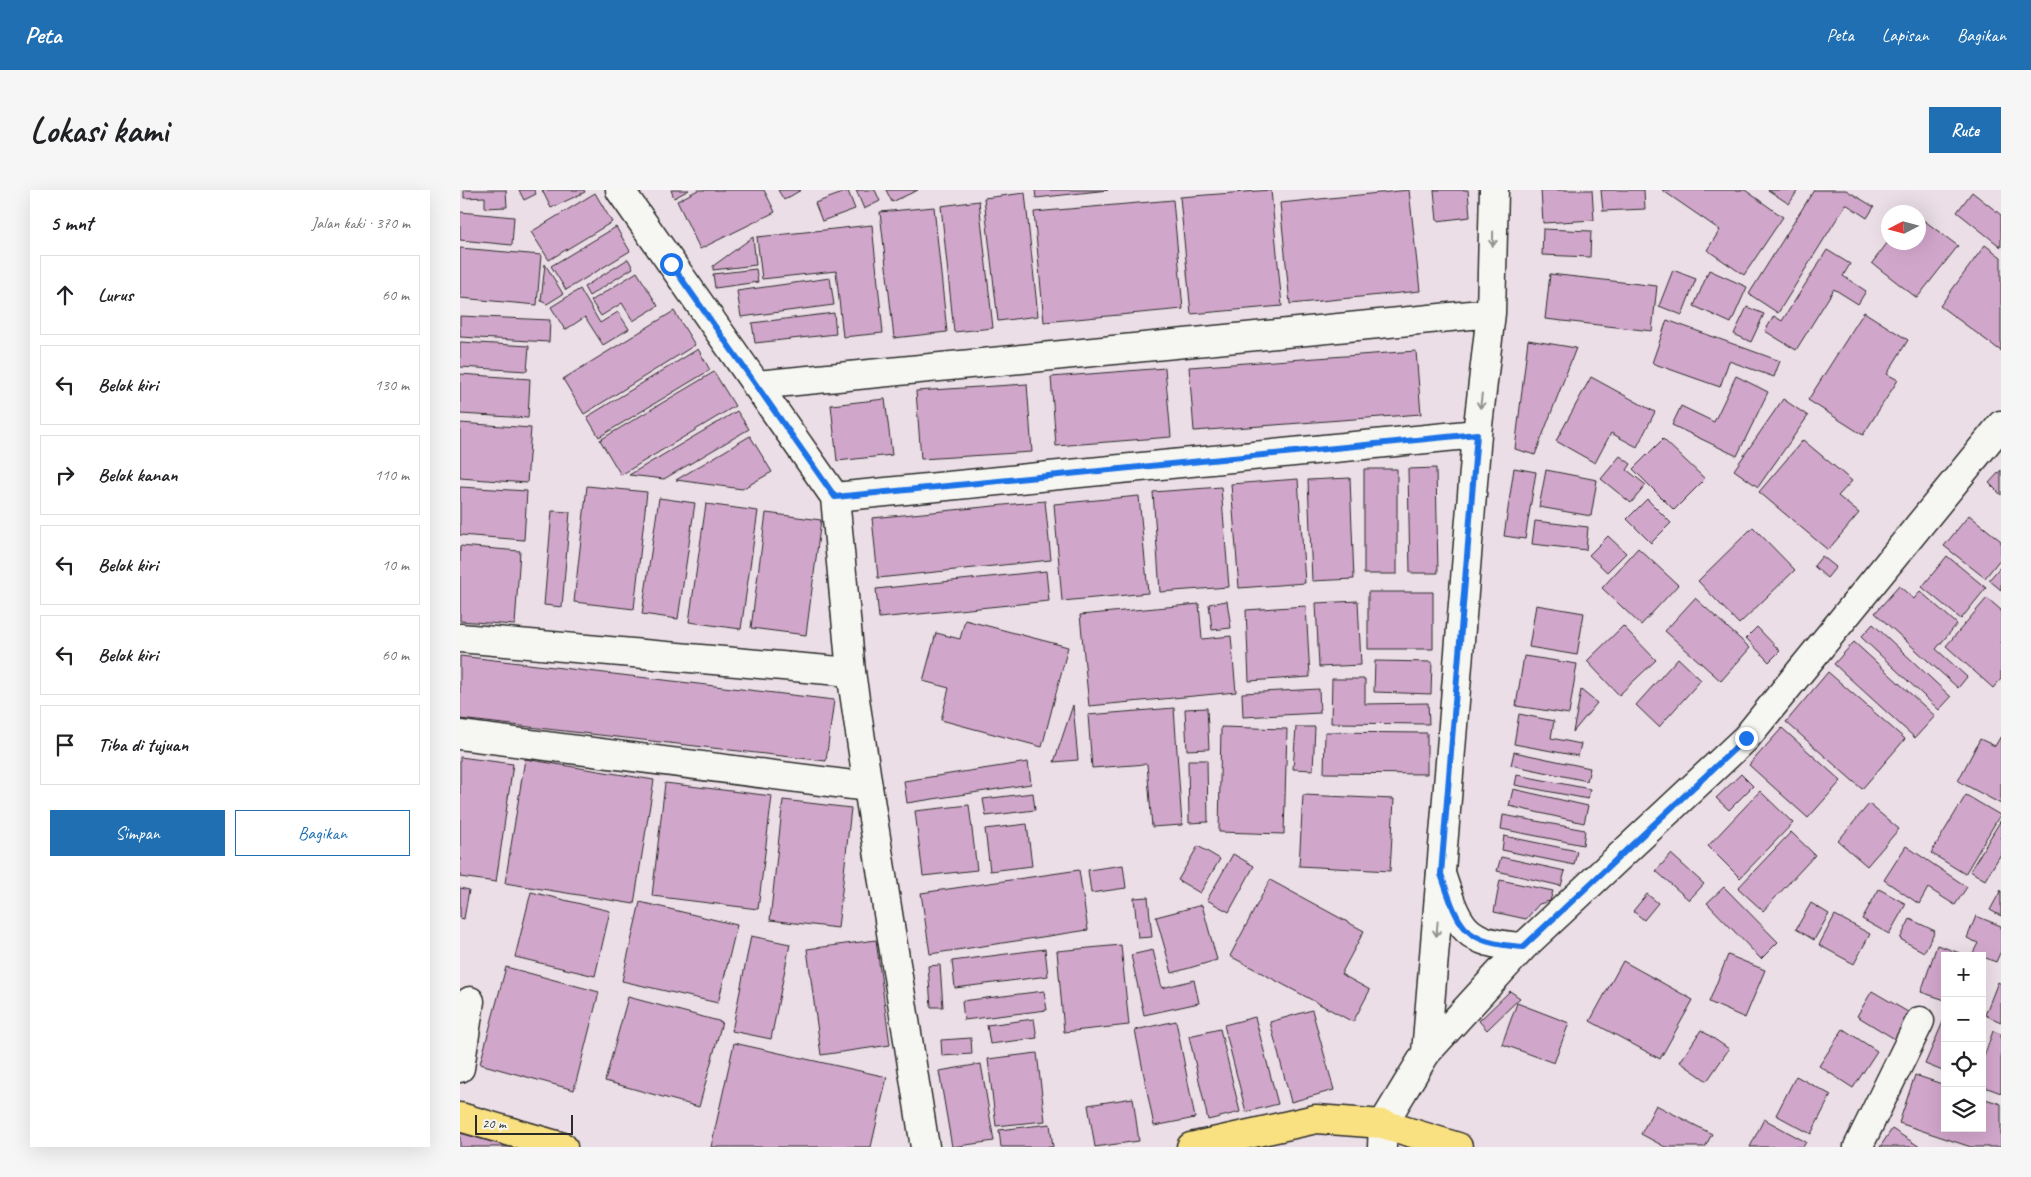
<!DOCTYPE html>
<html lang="id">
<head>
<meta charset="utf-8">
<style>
	body { margin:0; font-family:Caveat,sans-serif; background:#f6f6f6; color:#202124 }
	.controls { position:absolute; right:15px; bottom:15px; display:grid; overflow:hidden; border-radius:0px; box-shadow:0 5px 20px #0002 }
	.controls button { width:45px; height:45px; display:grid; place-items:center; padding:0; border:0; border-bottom:1px solid #e0e0e0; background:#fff; color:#202124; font:25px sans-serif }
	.compass { position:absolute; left:1421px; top:15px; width:45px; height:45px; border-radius:50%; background:#fff; box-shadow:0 5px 20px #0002; rotate:264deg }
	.scale { position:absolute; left:15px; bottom:12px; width:98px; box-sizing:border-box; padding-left:5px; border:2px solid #2b2b2b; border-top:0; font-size:14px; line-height:18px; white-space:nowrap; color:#2b2b2b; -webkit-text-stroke:4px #f6f6f2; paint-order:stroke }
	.stop { position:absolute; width:15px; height:15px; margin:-11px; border:4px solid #1a73e8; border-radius:50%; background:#fff }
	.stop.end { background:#1a73e8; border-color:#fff; box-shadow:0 1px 5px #0008 }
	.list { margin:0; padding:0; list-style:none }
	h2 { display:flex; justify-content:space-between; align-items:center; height:65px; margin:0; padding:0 20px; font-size:21px }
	h2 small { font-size:16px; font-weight:400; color:#757577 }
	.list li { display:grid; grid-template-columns:32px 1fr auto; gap:15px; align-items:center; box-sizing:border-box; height:80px; margin:0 10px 10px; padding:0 10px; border:1px solid #e0e0e0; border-radius:0px }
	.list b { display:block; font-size:19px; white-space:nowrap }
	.list em { font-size:16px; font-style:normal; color:#757577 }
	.actions { display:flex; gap:10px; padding:15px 20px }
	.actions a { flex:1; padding:11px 0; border:1px solid #1f6fb2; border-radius:0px; text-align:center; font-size:18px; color:#1f6fb2 }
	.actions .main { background:#1f6fb2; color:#fff }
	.icon { flex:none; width:28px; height:28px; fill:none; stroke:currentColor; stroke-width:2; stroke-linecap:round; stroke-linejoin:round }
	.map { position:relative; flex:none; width:1541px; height:957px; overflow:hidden; border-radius:0px }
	header { display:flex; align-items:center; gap:30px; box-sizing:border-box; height:70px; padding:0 25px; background:#1f6fb2; color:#fff }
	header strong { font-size:24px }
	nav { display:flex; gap:28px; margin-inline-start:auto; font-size:18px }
	.intro { display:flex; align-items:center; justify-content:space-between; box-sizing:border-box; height:120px; padding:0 30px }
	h1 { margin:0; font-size:35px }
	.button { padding:12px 22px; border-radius:0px; background:#1f6fb2; color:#fff; font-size:18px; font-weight:700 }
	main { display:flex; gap:30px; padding:0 30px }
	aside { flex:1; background:#fff; border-radius:0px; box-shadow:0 5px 20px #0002 }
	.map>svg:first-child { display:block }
	.building { fill:#d1a6cb; stroke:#2b2b2b }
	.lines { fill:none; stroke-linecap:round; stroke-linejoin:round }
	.minor-casing { stroke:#2b2b2b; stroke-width:31 }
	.tertiary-casing { stroke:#2b2b2b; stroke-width:31 }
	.secondary-casing { stroke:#2b2b2b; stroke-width:31 }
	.trunk-casing { stroke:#2b2b2b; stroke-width:31 }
	.minor { stroke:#f6f6f2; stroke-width:28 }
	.tertiary { stroke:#f6f6f2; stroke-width:28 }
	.secondary { stroke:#f6f6f2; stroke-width:28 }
	.trunk { stroke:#f9e181; stroke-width:28 }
	.oneway { stroke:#90908e }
	.route { stroke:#1a73e8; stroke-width:6 }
</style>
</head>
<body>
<header>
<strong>Peta</strong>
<nav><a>Peta</a><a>Lapisan</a><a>Bagikan</a></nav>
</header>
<div class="intro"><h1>Lokasi kami</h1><a class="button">Rute</a></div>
<main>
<aside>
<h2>5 mnt<small>Jalan kaki · 370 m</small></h2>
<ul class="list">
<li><svg class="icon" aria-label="ahead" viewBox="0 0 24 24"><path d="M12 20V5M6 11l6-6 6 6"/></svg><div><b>Lurus</b></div><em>60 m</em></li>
<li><svg class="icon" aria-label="left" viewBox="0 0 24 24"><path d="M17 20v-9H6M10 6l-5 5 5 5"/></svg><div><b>Belok kiri</b></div><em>130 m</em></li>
<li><svg class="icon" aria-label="right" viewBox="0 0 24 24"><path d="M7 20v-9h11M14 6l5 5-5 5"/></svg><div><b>Belok kanan</b></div><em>110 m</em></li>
<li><svg class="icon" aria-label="left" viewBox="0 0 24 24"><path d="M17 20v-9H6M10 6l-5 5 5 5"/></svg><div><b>Belok kiri</b></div><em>10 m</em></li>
<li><svg class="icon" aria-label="left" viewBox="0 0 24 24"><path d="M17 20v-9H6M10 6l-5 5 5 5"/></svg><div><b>Belok kiri</b></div><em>60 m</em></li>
<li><svg class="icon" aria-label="arrive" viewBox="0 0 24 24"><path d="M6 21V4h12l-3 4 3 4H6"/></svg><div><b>Tiba di tujuan</b></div></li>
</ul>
<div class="actions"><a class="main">Simpan</a><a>Bagikan</a></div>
</aside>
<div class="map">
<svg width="1541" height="957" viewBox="0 0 1541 957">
	<rect width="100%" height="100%" fill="#ebdee6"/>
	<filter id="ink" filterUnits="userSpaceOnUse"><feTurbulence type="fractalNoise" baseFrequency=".02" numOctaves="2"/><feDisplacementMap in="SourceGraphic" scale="10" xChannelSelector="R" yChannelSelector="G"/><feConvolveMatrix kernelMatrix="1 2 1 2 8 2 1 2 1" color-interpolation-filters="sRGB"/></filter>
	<g filter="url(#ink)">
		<path class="building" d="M4 0H46L47 17 25 18V7L4 8Z
			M59 0H74L76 4 64 10Z
			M82 0H124L125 2 91 18Z
			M211 0H229L214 8Z
			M238 0H304L315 22 240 59 217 11Z
			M318 0H341L324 10Z
			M396 0H415L420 11 404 19Z
			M426 0H458L432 12Z
			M575 0H648L576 8Z
			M811 0 822 116 731 124 720 7Z
			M949 0 960 101 830 114 820 13Z
			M974 0H1008L1010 27 977 31Z
			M1081 0H1132L1134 30 1083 33Z
			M1141 0H1184L1185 19 1143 21Z
			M1202 0H1285L1323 27 1284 85 1247 60 1260 40Z
			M1308 0H1338L1329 14Z
			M1354 0H1386L1414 17 1407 28 1386 14 1318 123 1289 104Z
			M388 1 395 19 362 31 355 13Z
			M1512 2 1541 25V57L1497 22Z
			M135 3 152 32 89 70 71 42Z
			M565 3 578 126 538 131 524 8Z
			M713 10 723 119 584 132 574 22Z
			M519 11 533 138 494 142 481 16Z
			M474 17 487 142 434 148 420 22Z
			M0 22 54 27 52 55 0 50Z
			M1458 26 1498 56 1457 108 1412 73 1428 52H1458Z
			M412 35 423 143 383 147 376 81 302 89 297 47Z
			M156 37 170 61 106 100 91 76Z
			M1083 39 1131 41 1130 67 1082 65Z
			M293 47 296 75 253 80V76Z
			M1525 55 1541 67V161L1480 116Z
			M0 58 81 65 77 115 0 108Z
			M1367 60 1390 74 1383 86 1406 101 1398 114 1374 99 1336 160 1305 141 1314 126 1322 131Z
			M168 69 173 78 129 106 124 97Z
			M85 74 103 104 87 114 81 111Z
			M296 79 298 92 255 98 253 84Z
			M1213 80 1236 89 1222 125 1199 116Z
			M1249 80 1287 97 1271 133 1234 116Z
			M177 82 198 116 173 131 162 113 141 126 131 111Z
			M1090 84 1197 96 1192 141 1085 129Z
			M370 88 374 115 281 127 277 101Z
			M120 99 140 133 158 122 169 139 143 155 125 127 105 140 91 117Z
			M1287 117 1304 124 1291 152 1274 144Z
			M214 121 235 155 124 224 103 189Z
			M1404 122 1448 150 1427 184 1438 190 1403 245 1348 210Z
			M374 123 376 144 295 153 292 133Z
			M0 126 90 130 89 152 0 147Z
			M1207 130 1320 171 1314 187 1269 171 1260 197 1192 173Z
			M1068 150 1116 158 1075 265 1055 259Z
			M0 152 69 156 67 181 0 177Z
			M238 159 250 180 139 247 127 227Z
			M956 161 961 224 734 241 729 177Z
			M705 178 711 247 596 256 591 187Z
			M254 182 275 216 161 285 140 250Z
			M0 184 70 189 68 228 0 224Z
			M1276 186 1308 202 1277 266 1212 235 1221 216 1254 232Z
			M1131 187 1195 222 1177 257 1151 243 1135 273 1096 251Z
			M567 194 572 262 461 269 456 201Z
			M425 209 432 265 377 271 371 215Z
			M1323 209 1348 226 1298 297 1274 280Z
			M277 221 289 239 204 289 169 285Z
			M0 233 71 238 67 293 0 288Z
			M290 246 312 282 282 299 216 290Z
			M1203 249 1245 289 1214 320 1173 279Z
			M1343 250 1392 291 1378 306 1399 323 1368 360 1299 302Z
			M1160 266 1171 274 1167 280 1186 295 1171 313 1141 289Z
			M976 278 978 383H950L948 279Z
			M1054 278 1076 282 1065 349 1044 346Z
			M904 279H937V384H904Z
			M1086 280 1137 290 1131 326 1079 317Z
			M1541 280V305L1529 293Z
			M890 288 894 389 852 391 848 290Z
			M838 289 845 393 779 398 771 294Z
			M127 296 187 302 174 419 114 412Z
			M0 297 67 301 64 350 0 345Z
			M761 297 769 397 700 402 693 302Z
			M679 306 688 403 602 411 594 314Z
			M199 308 235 313 218 429 182 424Z
			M1187 309 1211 333 1191 353 1167 329Z
			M585 311 591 370 418 388 412 328Z
			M246 314 298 321 281 439 229 432Z
			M92 321 110 322 102 417 84 415Z
			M306 323 361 330 346 445 291 438Z
			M1509 325 1541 351V368L1525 388 1484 356Z
			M1075 331 1128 337 1126 360 1072 354Z
			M1293 337 1335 380 1279 434 1238 391Z
			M1148 346 1166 363 1147 382 1129 365Z
			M0 356 60 361 55 435 0 431Z
			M1178 358 1218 395 1181 435 1142 398Z
			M1362 366 1376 377 1367 388 1354 376Z
			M1487 366 1526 398 1501 429 1462 397Z
			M1541 376V400L1529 390Z
			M586 381 589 411 419 428 416 399Z
			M1439 396 1454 409 1460 401 1497 434 1476 459 1507 487 1498 498 1415 423Z
			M908 402H973V459H908Z
			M1235 408 1290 458 1261 491 1205 441Z
			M1527 408 1541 420V489L1533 498 1486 456Z
			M767 411 771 438 752 440 749 414Z
			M898 411 901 475 859 477 856 413Z
			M739 414 742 449 771 446 776 502 629 516 620 425Z
			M1076 415 1124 423 1117 465 1069 457Z
			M846 416 850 487 789 491 786 420Z
			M505 430 608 457 582 557 481 530 489 498 463 491 476 443 500 449Z
			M1413 434 1491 507 1479 520 1401 447Z
			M1163 436 1196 470 1159 505 1127 471Z
			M1297 437 1320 461 1309 472 1286 448Z
			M1394 452 1475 526 1455 548 1374 474Z
			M0 466 374 510 366 571 0 529Z
			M1064 466 1117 474 1109 524 1056 516Z
			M1218 468 1241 490 1199 537 1176 515Z
			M915 471 972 472 971 504 914 502Z
			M1368 482 1445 549 1402 599 1326 532Z
			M872 489H905V514L968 513 969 534 871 533Z
			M859 499 860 523 783 527 782 503Z
			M1121 500 1137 513 1113 542Z
			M613 515 618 570 594 572Z
			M714 518 722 635 692 637 687 574 632 578 628 525Z
			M747 518 749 559 727 560 725 519Z
			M1059 524 1094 531 1091 548 1121 554 1118 566 1054 554Z
			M761 537 827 539 824 644 759 642Z
			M836 537H855L853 580 833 579Z
			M1322 538 1381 591 1348 628 1289 575Z
			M865 542 967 543V584L864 583Z
			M1541 546V614L1498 591 1520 549 1535 556Z
			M1054 562 1130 578 1127 591 1051 575Z
			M0 567 53 574 36 692 0 687Z
			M65 569 194 590 174 714 45 693Z
			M728 570H747L748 632 729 633Z
			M568 572 571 594 447 613 444 591Z
			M1281 584 1293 596 1269 620 1256 608Z
			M1057 585 1130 599 1128 609 1055 595Z
			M205 593 312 606 298 719 192 706Z
			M1053 599 1128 616 1124 633 1049 616Z
			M1300 601 1333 633 1280 688 1248 656Z
			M573 603 575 620 526 626 523 609Z
			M843 605 934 609 930 681 839 676Z
			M1506 605 1540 625 1505 684 1471 663Z
			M323 610 391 618 378 738 310 730Z
			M1409 614 1439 639 1407 676 1378 651Z
			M509 615 517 680 463 686 455 621Z
			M1043 625 1125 640 1123 655 1041 639Z
			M1541 630V664L1525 690 1510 681Z
			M567 634 572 676 530 681 525 639Z
			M1331 642 1355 665 1303 721 1278 698Z
			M1044 646 1117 661 1114 675 1042 660Z
			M738 656 760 669 740 703 718 690Z
			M1446 656 1507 697 1495 715 1468 698 1459 714 1424 690Z
			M773 664 794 676 769 722 747 710Z
			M1211 664 1244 694 1229 710 1196 681Z
			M1041 667 1105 681 1101 696 1037 681Z
			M663 675 666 698 631 703 628 680Z
			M619 680 628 740 470 764 461 703Z
			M810 690 904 741 881 784 910 800 893 832 770 766Z
			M1040 690 1093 701 1090 711 1079 714 1066 729 1034 722Z
			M1264 697 1318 752 1301 769 1247 713Z
			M0 698 9 700 4 729 0 728Z
			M1419 699 1446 714 1429 744 1402 729Z
			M1541 700V726L1530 720Z
			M71 702 150 721 135 786 55 767Z
			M1187 704 1198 713 1184 730 1173 721Z
			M688 707 692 747 678 748 674 708Z
			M180 712 277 735 258 813 162 791Z
			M1351 713 1369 724 1354 750 1336 739Z
			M742 715 757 770 712 783 696 727Z
			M1375 725 1410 744 1394 774 1359 755Z
			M1516 726 1541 736V761L1536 772 1513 763 1518 753 1507 748Z
			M1450 729 1475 741 1464 762 1440 749Z
			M291 746 330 754 311 849 272 841Z
			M416 750 430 855 361 865 347 759Z
			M661 755 669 835 604 842 597 761Z
			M1477 755 1508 766H1485V810L1461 802Z
			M585 759 588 786 495 798 492 771Z
			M693 760 702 798 734 790 739 813 684 825 671 765Z
			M1268 765 1305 780 1285 828 1249 812Z
			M1163 771 1233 810 1200 869 1130 831Z
			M480 775 483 817H471L468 776Z
			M46 777 139 802 114 900 20 874Z
			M1538 792 1541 794V832L1525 825Z
			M584 801 587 820 504 830 502 811Z
			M1050 801 1060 808 1027 840 1019 831Z
			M1412 801 1453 825 1438 851 1397 826Z
			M168 807 262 832 239 917 145 891Z
			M1057 813 1109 833 1094 873 1042 854Z
			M852 820 874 900 831 912 810 832Z
			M795 827 818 914 786 922 764 835Z
			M1485 827V882L1465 874Z
			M574 829 577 848 530 854 527 835Z
			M716 831 735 928 694 936 675 840Z
			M760 839 780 922 748 930 729 846Z
			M1383 839 1417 861 1393 898 1359 876Z
			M1241 840 1269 859 1247 891 1220 872Z
			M1533 841 1541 844V903L1522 896V872Z
			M511 848 512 864 482 866 481 850Z
			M274 853 427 887 411 957H251Z
			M577 863 585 931 536 936 528 869Z
			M521 874 534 951 492 957 479 881Z
			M1455 885 1485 895V938H1522V908L1541 914V957H1511L1439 933Z
			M1336 886 1371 905 1351 944 1316 925Z
			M673 908 679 951 635 957 628 915Z
			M1196 915 1252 944 1245 957H1205L1181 944Z
			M1304 929 1346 952 1343 957H1290Z
			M590 934 593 957H541L539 940Z
			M1432 939 1460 957H1420Z
			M0 943 50 957H0Z"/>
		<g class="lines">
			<g class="minor-casing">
				<path id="minor" d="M296 195 1031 123
					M375 307 1017 244
					M0 448 391 482
					M0 545 408 597
					M966 863 1017 244 1031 123 1034 0
					M0 878 10 811
					M922 957 923 934
					M1398 957 1460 831"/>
			</g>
			<g class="tertiary-casing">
				<path id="tertiary" d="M981 684C999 738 1003 753 1063 757
					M923 934 966 863 1063 757 1286 548 1541 235"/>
			</g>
			<g class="secondary-casing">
				<path id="secondary" d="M160 0 375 307 391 482 408 597 465 957"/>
			</g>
			<g class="trunk-casing">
				<path id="trunk" d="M0 927 103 957
					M731 957 856 929 923 934 998 957"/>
			</g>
			<use href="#minor" class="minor"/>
			<use href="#tertiary" class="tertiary"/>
			<use href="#secondary" class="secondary"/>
			<use href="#trunk" class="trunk"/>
		</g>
		<defs><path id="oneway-shaft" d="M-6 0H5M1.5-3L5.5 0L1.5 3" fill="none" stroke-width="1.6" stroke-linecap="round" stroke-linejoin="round" transform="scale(1.25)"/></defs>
		<g class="oneway">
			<use href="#oneway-shaft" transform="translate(1033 49) rotate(91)"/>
			<use href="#oneway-shaft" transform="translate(1021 211) rotate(97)"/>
			<use href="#oneway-shaft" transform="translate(977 739) rotate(95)"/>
		</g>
	</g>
	<g class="lines" filter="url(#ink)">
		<path class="route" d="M211 74 375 307 1017 244 981 684C999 738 1003 753 1063 757L1286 548"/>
	</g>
</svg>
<div class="controls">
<button>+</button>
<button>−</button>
<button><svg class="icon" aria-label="locate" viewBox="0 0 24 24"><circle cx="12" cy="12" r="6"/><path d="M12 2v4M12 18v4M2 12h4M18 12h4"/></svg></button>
<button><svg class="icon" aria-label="layers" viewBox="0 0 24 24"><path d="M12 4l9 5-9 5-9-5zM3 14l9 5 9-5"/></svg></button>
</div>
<svg class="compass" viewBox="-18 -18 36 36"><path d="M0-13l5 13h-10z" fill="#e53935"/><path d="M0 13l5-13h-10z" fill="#757577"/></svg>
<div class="scale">20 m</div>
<div class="stop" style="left:211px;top:74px"></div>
<div class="stop end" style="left:1286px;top:548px"></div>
</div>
</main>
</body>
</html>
